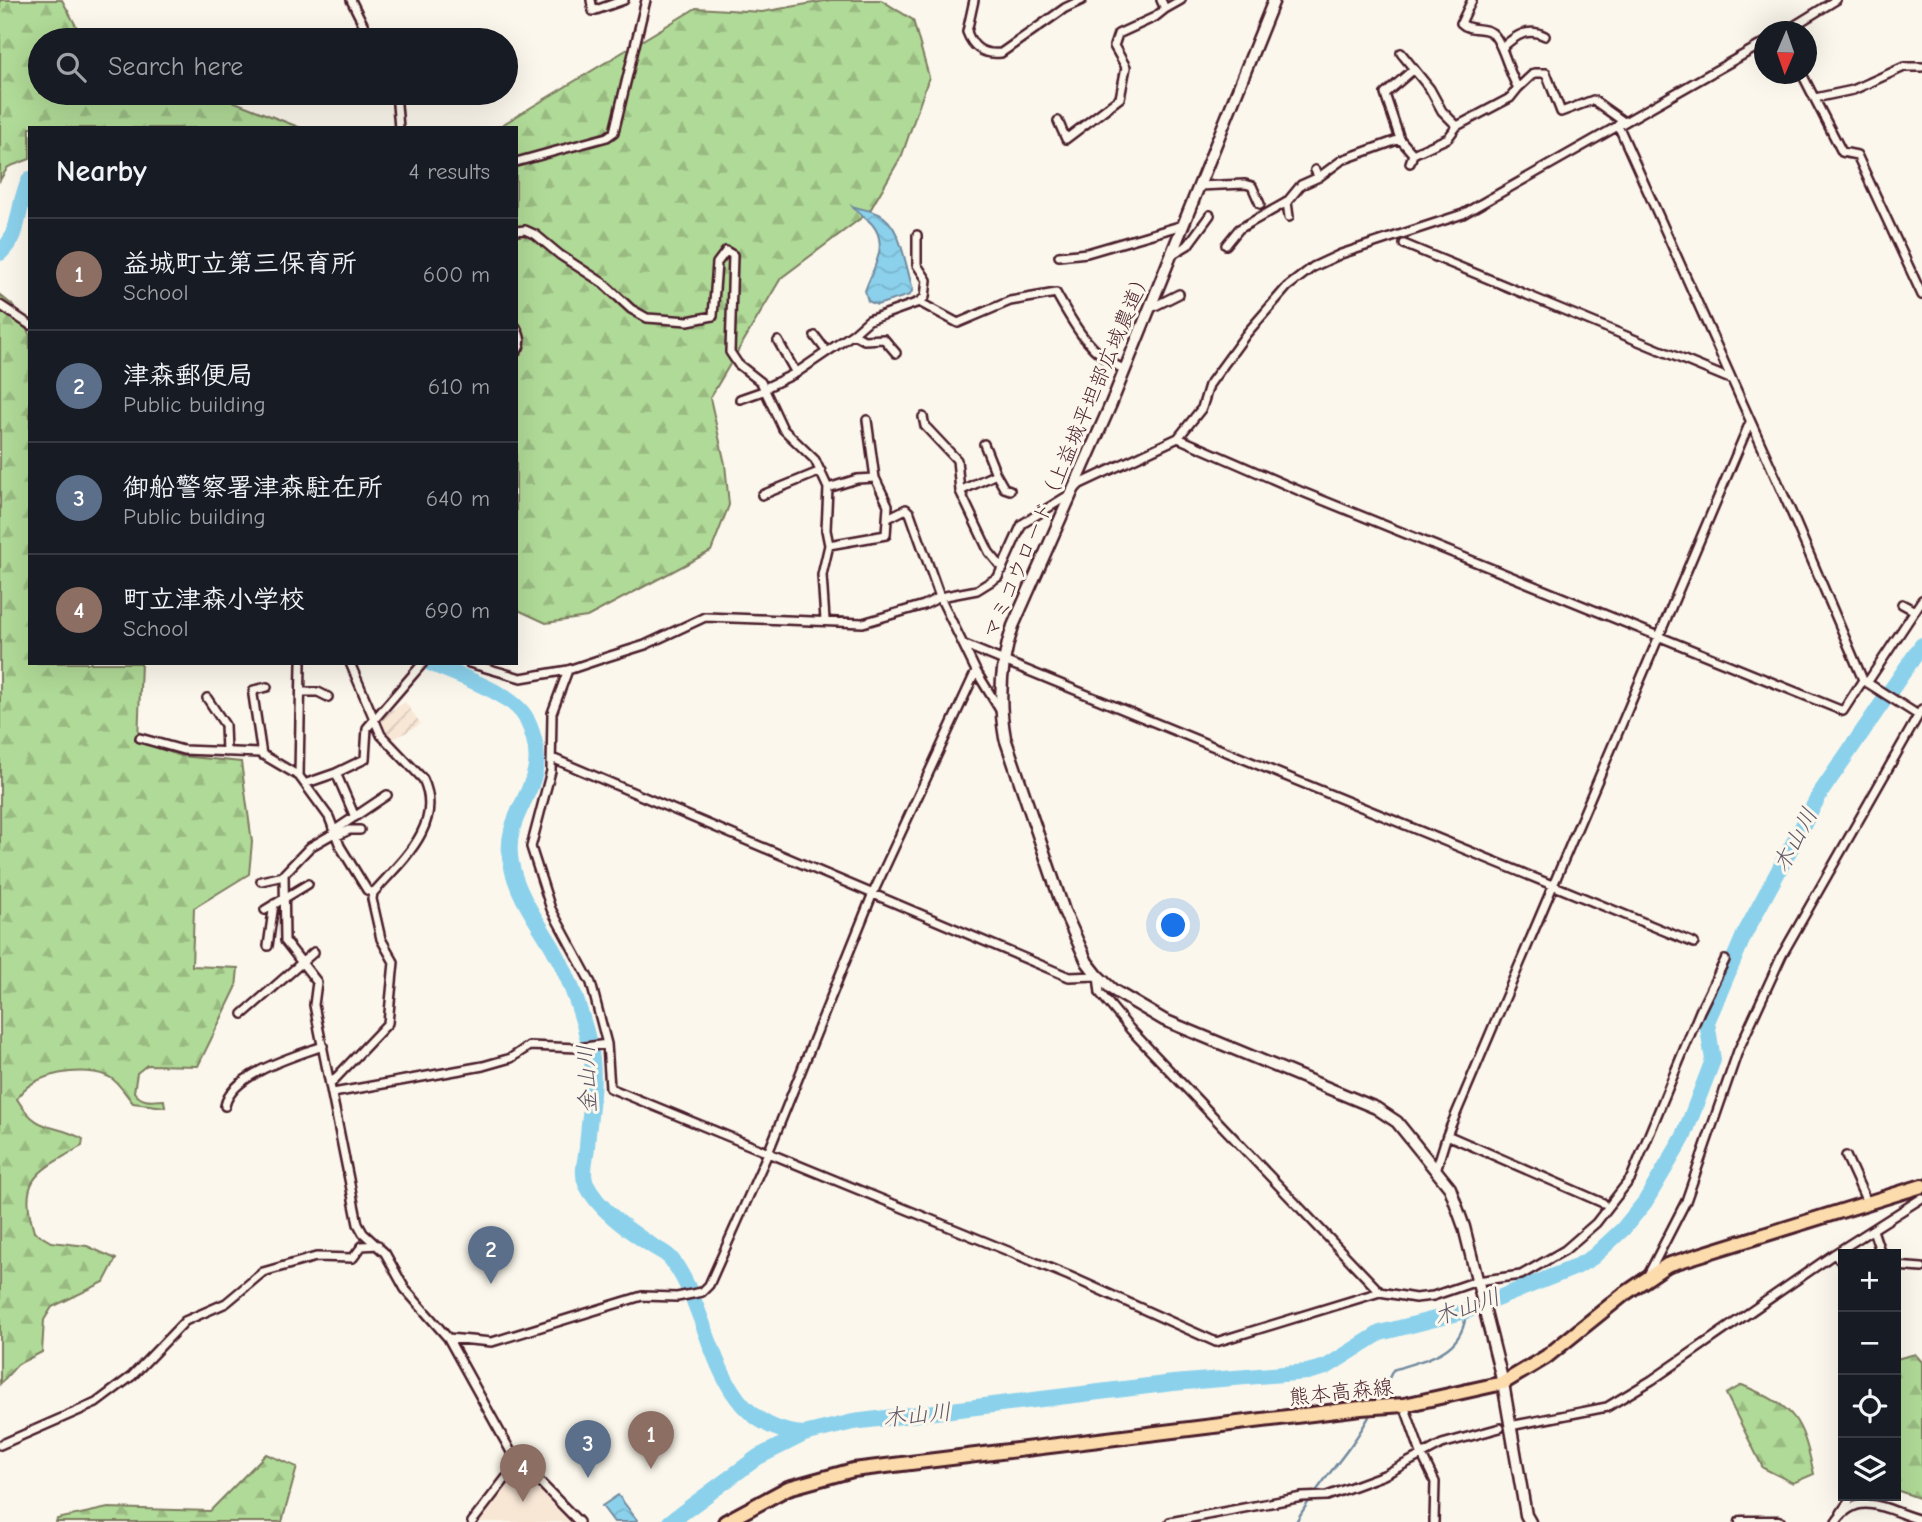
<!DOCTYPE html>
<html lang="en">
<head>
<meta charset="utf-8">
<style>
	body { margin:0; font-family:"Comic Neue","Klee One",sans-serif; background:#242831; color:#f1f3f6 }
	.controls { position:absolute; right:21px; bottom:21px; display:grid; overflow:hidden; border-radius:0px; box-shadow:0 7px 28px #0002 }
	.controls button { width:63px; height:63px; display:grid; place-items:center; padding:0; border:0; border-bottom:2px solid #363941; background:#171b24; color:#f1f3f6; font:35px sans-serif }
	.compass { position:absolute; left:1754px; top:21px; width:63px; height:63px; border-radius:50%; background:#171b24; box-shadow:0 7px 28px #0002; rotate:182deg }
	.you { position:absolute; left:1174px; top:926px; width:24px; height:24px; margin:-18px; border:5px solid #fff; border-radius:50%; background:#1a73e8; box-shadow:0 0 0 10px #1a73e833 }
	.badge { display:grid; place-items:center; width:46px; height:46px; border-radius:50%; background:#c8321e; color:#fff; font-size:23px; font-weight:700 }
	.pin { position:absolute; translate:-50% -58px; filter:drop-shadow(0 2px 4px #0008) }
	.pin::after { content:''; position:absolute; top:37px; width:24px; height:21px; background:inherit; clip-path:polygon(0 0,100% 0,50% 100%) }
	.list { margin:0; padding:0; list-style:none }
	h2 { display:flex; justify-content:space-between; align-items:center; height:91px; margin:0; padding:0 28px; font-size:30px }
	h2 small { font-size:23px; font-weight:400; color:#9ea1a6 }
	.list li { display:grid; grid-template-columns:46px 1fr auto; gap:21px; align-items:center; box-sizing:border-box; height:112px; padding:0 28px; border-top:2px solid #363941 }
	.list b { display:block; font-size:26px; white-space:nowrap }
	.list p { margin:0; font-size:23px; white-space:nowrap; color:#9ea1a6 }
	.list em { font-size:23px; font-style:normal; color:#9ea1a6 }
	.icon { flex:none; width:38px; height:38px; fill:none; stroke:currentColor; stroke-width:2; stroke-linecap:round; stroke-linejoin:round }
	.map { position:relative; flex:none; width:1922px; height:1522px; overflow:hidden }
	.search { position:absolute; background:#171b24; box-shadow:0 7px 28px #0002; left:28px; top:28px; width:490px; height:77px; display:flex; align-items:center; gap:18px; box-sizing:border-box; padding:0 24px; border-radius:38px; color:#9ea1a6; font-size:26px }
	.panel { position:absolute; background:#171b24; box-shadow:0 7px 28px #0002; left:28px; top:126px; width:490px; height:539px; border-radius:0px }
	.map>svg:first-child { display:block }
	.built { fill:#f9e7d6 }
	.industrial { fill:url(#industrial-furrows) }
	.forest { fill:url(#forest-firs); stroke:#7d7c61; stroke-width:2 }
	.water { fill:url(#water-waves); stroke:#718a9f; stroke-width:2 }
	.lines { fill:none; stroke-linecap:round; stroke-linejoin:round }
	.stream { stroke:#718a9f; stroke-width:2.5 }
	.river { stroke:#8bd1ec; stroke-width:16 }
	.minor-casing { stroke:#4a1f2b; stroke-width:12 }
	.tertiary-casing { stroke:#4a1f2b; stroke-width:15 }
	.primary-casing { stroke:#4a1f2b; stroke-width:18 }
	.minor { stroke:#fbf7ec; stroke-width:7 }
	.tertiary { stroke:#fbf7ec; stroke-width:10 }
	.primary { stroke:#fcdcac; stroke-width:12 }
	.labels { text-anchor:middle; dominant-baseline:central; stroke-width:6; stroke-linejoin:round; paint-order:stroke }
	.street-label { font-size:21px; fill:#4a1f2b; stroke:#fbf7ec }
	.water-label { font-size:23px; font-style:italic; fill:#5e5465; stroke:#fbf7ec }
</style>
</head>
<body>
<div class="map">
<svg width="1922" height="1522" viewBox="0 0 1922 1522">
	<defs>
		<pattern id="industrial-furrows" width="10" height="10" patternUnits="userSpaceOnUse" patternTransform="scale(1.75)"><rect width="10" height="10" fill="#f9e7d6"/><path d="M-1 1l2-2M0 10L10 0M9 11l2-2" fill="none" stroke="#d7c6b8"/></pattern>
		<pattern id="forest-firs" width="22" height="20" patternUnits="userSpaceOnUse" patternTransform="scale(1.75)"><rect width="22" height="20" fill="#b0da97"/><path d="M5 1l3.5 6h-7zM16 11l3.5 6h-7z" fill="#99bb82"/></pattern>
		<pattern id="water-waves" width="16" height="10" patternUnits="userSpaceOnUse" patternTransform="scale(1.75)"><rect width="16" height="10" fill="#8bd1ec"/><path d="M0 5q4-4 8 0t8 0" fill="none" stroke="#79b3cb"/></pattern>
	</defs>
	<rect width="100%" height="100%" fill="#fbf7ec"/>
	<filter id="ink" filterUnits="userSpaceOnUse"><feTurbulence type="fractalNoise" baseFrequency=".0143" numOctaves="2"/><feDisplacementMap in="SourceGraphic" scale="14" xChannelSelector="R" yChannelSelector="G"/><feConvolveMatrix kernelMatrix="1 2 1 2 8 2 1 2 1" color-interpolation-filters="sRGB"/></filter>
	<g filter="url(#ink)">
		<path class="built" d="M519 1475 536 1482 572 1522H476L508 1480Z"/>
		<path class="industrial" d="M405 702 421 724 392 740 378 719Z"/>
		<path class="forest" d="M0 0H62L82 37 88 40H40V93H212L301 128H30V159L8 167 0 180Z
			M830 0H881L913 20 929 77 902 155 869 212 781 278 710 398 725 464 729 505 711 551 587 617 546 623 516 609V128H497L696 8 762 12Z
			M0 295 12 305 30 335V663H141L138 741 181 756 241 762 252 842 249 874 194 908 192 966 238 968 236 988 198 1066 147 1065 137 1073 134 1092C142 1103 151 1101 164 1100L165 1107 133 1103C127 1096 119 1083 111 1078 87 1064 29 1073 17 1099 39 1135 53 1122 83 1139L82 1146C37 1172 18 1177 34 1232L51 1242 87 1246 116 1259 104 1282 52 1307 44 1320 42 1352 18 1364 0 1384Z
			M1915 1354 1922 1362V1499L1896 1490V1359Z
			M1742 1385C1796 1408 1801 1417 1814 1474L1793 1483 1763 1468 1726 1394Z
			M266 1454 297 1467 282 1522H56L57 1519 108 1508 210 1511Z"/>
		<path class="water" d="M852 206C860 209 871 210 879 214 902 225 905 267 913 289L910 295 877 305 868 301 865 291C872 270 890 245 872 224 866 217 857 214 852 206Z
			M618 1495 637 1520 634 1522H614L602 1506Z"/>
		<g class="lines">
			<path class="stream" d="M1376 1404 1393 1370C1427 1358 1464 1354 1466 1311
				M1296 1522C1318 1482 1349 1455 1371 1413"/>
			<path class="river" d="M0 253C23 232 16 204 30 179
				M430 663C456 675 513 693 526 718 560 786 500 804 511 863 517 895 537 921 553 948 570 978 582 1014 590 1047 597 1079 589 1115 587 1147 586 1159 581 1172 586 1184 598 1209 628 1230 651 1245 658 1250 667 1253 672 1260 716 1319 710 1427 804 1434
				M670 1522 758 1457 804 1434 853 1422 1173 1383 1307 1372 1326 1367 1380 1333 1466 1311 1576 1267 1593 1257 1623 1229 1645 1202 1683 1138 1713 1060 1707 1022 1745 933 1821 792 1922 645"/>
			<g class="minor-casing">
				<path id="minor" d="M351 0 371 40
					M591 0 593 11 624 0
					M974 0 967 32C973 48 983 55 1001 53L1065 8 1082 0
					M1472 0 1461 23C1470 32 1483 26 1492 33 1503 42 1508 72 1518 88L1534 73H1546L1561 112 1593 100 1624 122
					M1165 9 1181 0
					M1784 32 1836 0
					M1503 47C1516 35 1529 27 1545 36
					M1401 53 1430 89 1442 111 1457 126
					M1802 74 1842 152 1857 155 1922 295
					M396 93 399 128
					M1815 98 1853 90 1904 67H1922
					M1058 121 1066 139 1120 98 1126 67 1114 46 1118 34 1155 17 1165 9 1161 0
					M1618 125 1793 516 1863 680 1918 715
					M1413 154 1400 139 1385 94 1414 69
					M516 162 607 137 614 132 646 0
					M1410 163 1413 154 1448 138 1457 126 1510 98 1518 88
					M1319 177 1342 160 1400 139
					M1199 186 1245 184 1252 186 1260 204
					M1287 202 1289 217
					M516 231 525 230 536 235 560 255 603 283 631 309 647 318 688 321 713 316 717 263 726 251 733 255 730 352 738 364 761 382 783 429 815 460 828 488 826 530 829 545 822 575 825 620
					M1404 244 1730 379
					M1226 245 1239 229 1287 202 1301 185 1319 177 1315 170
					M1171 255 1188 245 1210 215
					M1059 256 1087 253 1183 225
					M919 302 958 323 1010 301 1056 293C1075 327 1089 353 1125 370
					M0 305 30 325
					M1149 309 1179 294
					M516 327C521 337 523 344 516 352
					M853 334 869 320 919 302 925 297 927 280 917 265V235
					M815 336 827 352
					M796 373 853 334 864 340 884 339 896 353
					M765 388 796 373 778 341
					M740 399 766 390
					M923 417 925 426 957 460 960 491
					M1178 438 1300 491 1843 711 1863 680
					M984 444 996 474 960 491 989 552 1003 569
					M996 474 1004 488 1010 490
					M828 488 857 479 875 478 867 420
					M762 495 821 471
					M890 517 906 509 910 513 940 597 977 590 998 577 1022 524 1069 495 1080 484 1178 438 1202 408 1209 385 1247 333 1287 287 1313 267 1341 254 1463 214 1764 43
					M829 545 886 535 888 505 875 478
					M1902 604 1915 611
					M965 645 1694 943
					M469 663 521 678 568 670 607 657 645 645 705 617 863 623 924 605 940 597 976 671 1000 710
					M568 670 552 713 551 771 531 847 551 909 591 983 607 1044 610 1088 1069 1276 1216 1342 1380 1292 1415 1298 1433 1296 1477 1281 1521 1275 1565 1250 1596 1223 1631 1178 1700 1011 1725 960
					M1867 683 1922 600
					M301 692H318L328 697
					M207 698 225 725 226 752
					M140 738 183 750 260 753 299 776 329 817 340 846 367 890 373 893
					M262 755 253 695 254 690 267 687
					M552 758 1069 977 1098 976 1100 993 1130 1029 1380 1292
					M336 773 365 759 367 728 423 663
					M299 776 301 663
					M307 783 336 773 355 817
					M335 830 387 795
					M336 832 310 847 284 874 285 941 317 982 314 1005 358 1224 363 1233 385 1253 405 1289 448 1338 521 1470 534 1476 579 1522
					M337 836 349 830H360
					M261 881 284 876
					M265 910 308 884
					M268 946 274 904
					M243 1014 314 952
					M331 1083 388 1023 394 962 381 939 372 899 373 893C401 861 445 825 423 779L381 735 350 663
					M333 1093 483 1066 511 1058 529 1046 578 1048 607 1044
					M225 1106C231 1074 295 1056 323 1046
					M1447 1135 1603 1203
					M1846 1156 1867 1202
					M1437 1167 1447 1135 1750 422
					M1873 1230 1881 1254
					M1834 1254 1843 1263
					M1896 1266 1922 1268
					M1647 1277 1686 1201 1738 1051 1782 955 1922 709
					M448 1338 492 1342 642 1296 677 1297 702 1292 709 1285 768 1153 873 893 976 671
					M1404 1405 1421 1453 1435 1482 1434 1522
					M1515 1425 1607 1407 1652 1380 1834 1254 1922 1198
					M0 1445 96 1403 132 1376 185 1321 226 1303 263 1272 316 1257 353 1258 362 1246 378 1245
					M1841 1513 1852 1496
					M472 1522 506 1478 521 1470
					M1170 1522 1302 1497 1327 1496 1384 1475 1442 1444 1500 1428
					M1836 1522C1860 1486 1892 1514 1922 1520"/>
			</g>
			<g class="tertiary-casing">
				<path id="tertiary" d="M1274 0 1111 404 1013 626C1000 664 998 699 1005 738L1064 911 1087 962 1098 976 1113 990 1164 1020 1376 1108 1397 1122 1450 1188 1464 1227 1503 1383 1526 1515 1530 1522
					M1741 1522H1779"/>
			</g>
			<g class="primary-casing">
				<path id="primary" d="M725 1522 788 1488 853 1470 1361 1408 1404 1405 1503 1383 1546 1357 1623 1295 1667 1265 1922 1186"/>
			</g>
			<use href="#minor" class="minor"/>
			<use href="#tertiary" class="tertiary"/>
			<use href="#primary" class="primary"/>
		</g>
	</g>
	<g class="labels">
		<g class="street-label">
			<text transform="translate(1067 454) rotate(-67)">マミコウロード（上益城平坦部広域農道）</text>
			<text transform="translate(1341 1392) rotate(-6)">熊本高森線</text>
		</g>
		<g class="water-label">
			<text transform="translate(1795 840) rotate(-62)">木山川</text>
			<text transform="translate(587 1079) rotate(-92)">金山川</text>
			<text transform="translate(1467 1307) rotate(-19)">木山川</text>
			<text transform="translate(917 1415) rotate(-6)">木山川</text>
		</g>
	</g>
</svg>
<div class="controls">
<button>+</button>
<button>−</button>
<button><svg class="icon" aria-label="locate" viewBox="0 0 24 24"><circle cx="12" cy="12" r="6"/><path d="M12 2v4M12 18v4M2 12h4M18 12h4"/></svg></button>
<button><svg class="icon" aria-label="layers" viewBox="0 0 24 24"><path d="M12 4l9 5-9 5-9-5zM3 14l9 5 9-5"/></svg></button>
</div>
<svg class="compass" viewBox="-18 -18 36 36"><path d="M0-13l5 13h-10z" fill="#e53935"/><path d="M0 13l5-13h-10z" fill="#9ea1a6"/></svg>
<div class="you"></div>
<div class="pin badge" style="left:651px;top:1469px;background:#8d6e63">1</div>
<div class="pin badge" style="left:491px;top:1284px;background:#5c6f8a">2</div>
<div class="pin badge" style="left:588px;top:1478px;background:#5c6f8a">3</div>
<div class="pin badge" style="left:523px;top:1502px;background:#8d6e63">4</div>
<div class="search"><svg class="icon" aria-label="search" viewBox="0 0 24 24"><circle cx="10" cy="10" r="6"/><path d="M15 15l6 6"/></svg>Search here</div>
<section class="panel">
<h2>Nearby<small>4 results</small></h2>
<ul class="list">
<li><span class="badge" style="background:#8d6e63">1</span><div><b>益城町立第三保育所</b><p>School</p></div><em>600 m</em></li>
<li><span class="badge" style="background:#5c6f8a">2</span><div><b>津森郵便局</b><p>Public building</p></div><em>610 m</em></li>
<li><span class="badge" style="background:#5c6f8a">3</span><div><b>御船警察署津森駐在所</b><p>Public building</p></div><em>640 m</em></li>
<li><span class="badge" style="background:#8d6e63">4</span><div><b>町立津森小学校</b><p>School</p></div><em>690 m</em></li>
</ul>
</section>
</div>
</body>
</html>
